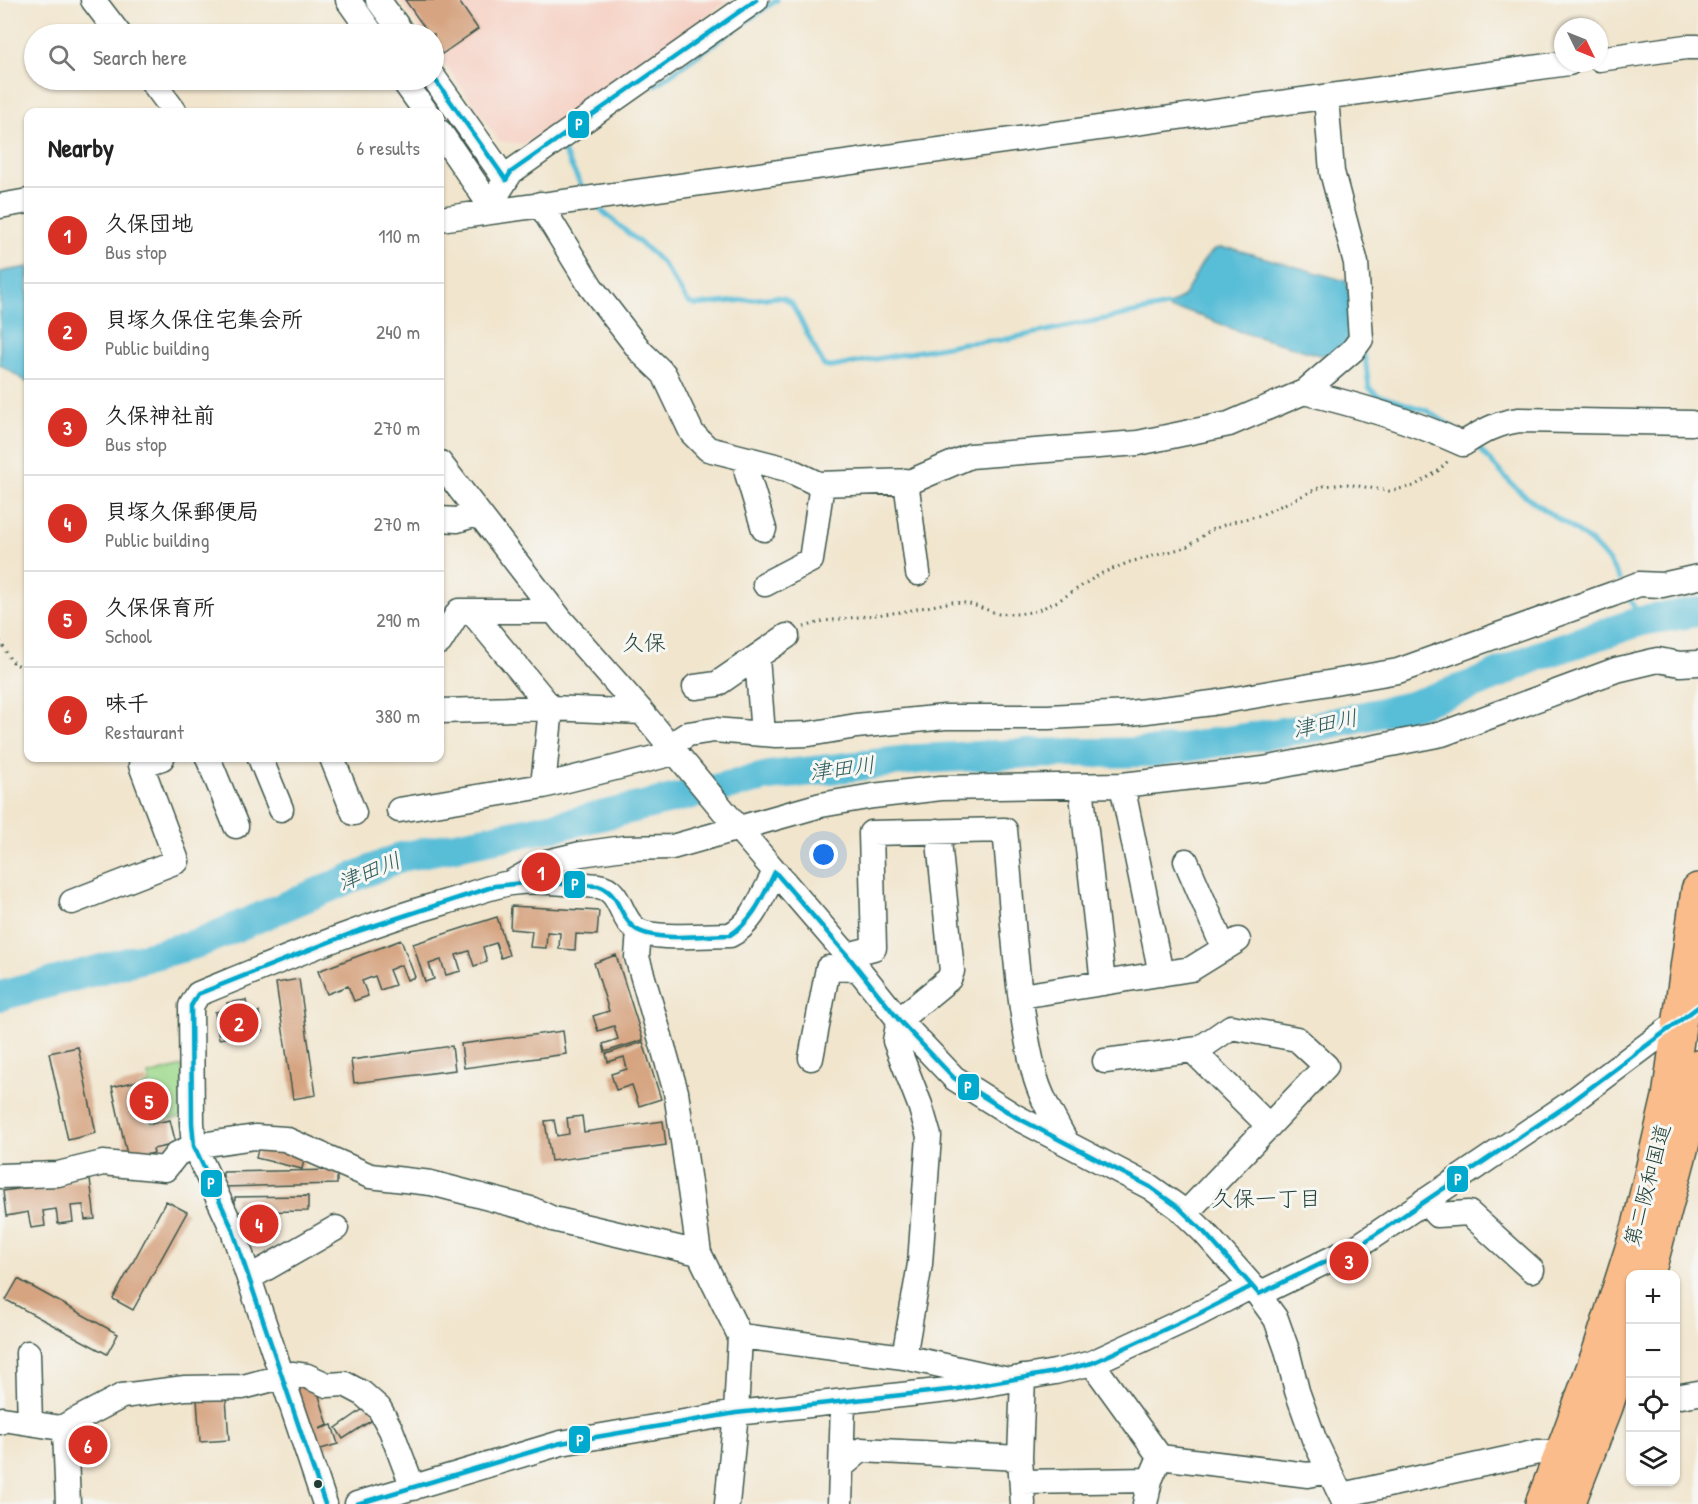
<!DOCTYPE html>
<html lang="en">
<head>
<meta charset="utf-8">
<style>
	body { margin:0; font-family:"Patrick Hand","Klee One",sans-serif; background:#f2f2f2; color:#222 }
	.controls { position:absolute; right:18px; bottom:18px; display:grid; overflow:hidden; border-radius:12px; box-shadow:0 2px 4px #0004 }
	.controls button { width:54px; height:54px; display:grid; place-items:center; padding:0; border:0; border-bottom:2px solid #e0e0e0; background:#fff; color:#222; font:30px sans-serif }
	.compass { position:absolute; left:1554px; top:18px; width:54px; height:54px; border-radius:50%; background:#fff; box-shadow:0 2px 4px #0004; rotate:133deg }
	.you { position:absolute; left:824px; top:855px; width:21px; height:21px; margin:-15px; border:4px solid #fff; border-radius:50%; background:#1a73e8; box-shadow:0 0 0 9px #1a73e833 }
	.badge { display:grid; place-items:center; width:39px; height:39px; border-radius:50%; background:#d93025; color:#fff; font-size:20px; font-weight:700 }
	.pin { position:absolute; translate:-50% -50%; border:3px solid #fff; box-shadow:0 2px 6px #0006 }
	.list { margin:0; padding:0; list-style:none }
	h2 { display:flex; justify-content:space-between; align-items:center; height:78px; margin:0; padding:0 24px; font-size:26px }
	h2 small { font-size:20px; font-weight:400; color:#767676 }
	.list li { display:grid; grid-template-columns:39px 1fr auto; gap:18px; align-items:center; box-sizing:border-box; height:96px; padding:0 24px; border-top:2px solid #e0e0e0 }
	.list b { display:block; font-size:22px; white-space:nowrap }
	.list p { margin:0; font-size:20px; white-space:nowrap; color:#767676 }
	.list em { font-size:20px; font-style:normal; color:#767676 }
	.icon { flex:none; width:33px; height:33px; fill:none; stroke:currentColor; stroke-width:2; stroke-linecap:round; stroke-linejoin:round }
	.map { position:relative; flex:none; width:1698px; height:1504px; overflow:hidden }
	.search { position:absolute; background:#fff; box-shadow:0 2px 4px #0004; left:24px; top:24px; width:420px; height:66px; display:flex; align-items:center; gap:15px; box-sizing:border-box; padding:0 21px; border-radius:33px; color:#767676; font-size:22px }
	.panel { position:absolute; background:#fff; box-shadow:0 2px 4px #0004; left:24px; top:108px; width:420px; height:654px; border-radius:12px }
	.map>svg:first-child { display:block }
	.built { fill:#f6d1c5 }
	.green { fill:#9eda8d; stroke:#5e8c60; stroke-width:1.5 }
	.water { fill:#59bdd7; stroke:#3c7d86; stroke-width:1.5 }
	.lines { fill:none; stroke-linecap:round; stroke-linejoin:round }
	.stream { stroke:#59bdd7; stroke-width:5 }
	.river { stroke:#59bdd7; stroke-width:30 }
	.building { fill:#d6a481 }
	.minor-casing { stroke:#3e564b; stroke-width:27 }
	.highway-casing { stroke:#3e564b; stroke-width:36 }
	.path { stroke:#3e564b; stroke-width:3; stroke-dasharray:1.5 4.5; stroke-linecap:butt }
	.minor { stroke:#fff; stroke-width:24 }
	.highway { stroke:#f9bc8a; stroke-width:33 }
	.bus-1-casing { stroke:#f6f6f2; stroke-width:9 }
	.bus-1 { stroke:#00a9ce; stroke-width:4.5 }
	.bus-dot { fill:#1f3d34; stroke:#f6f6f2; stroke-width:2 }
	.labels { text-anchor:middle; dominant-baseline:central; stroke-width:6; stroke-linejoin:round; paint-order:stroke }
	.street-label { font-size:21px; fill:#1f3d34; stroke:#f6f6f2 }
	.neighbourhood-label { font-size:22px; fill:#1f3d34; stroke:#f6f6f2 }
	.water-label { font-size:22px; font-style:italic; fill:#2e5d5d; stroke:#f6f6f2 }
	.line-badge { stroke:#f6f6f2; stroke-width:2 }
	.badge-label { font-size:16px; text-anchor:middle; font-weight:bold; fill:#fff }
</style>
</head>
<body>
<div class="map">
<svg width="1698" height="1504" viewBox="0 0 1698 1504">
	<rect width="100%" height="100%" fill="#f6f6f2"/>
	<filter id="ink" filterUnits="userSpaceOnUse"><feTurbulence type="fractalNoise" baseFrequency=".0167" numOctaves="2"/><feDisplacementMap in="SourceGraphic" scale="12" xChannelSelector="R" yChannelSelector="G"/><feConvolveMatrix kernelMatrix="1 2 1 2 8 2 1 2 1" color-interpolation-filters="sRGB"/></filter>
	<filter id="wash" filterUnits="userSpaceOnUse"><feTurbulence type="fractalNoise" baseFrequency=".008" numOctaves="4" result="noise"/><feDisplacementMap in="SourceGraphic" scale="24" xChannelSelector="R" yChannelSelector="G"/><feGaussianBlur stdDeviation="1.35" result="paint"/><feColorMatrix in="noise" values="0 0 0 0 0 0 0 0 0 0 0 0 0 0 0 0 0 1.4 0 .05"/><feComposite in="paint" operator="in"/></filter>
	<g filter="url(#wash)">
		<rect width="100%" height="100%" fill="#f1e5cd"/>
		<path class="built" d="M400 0H730L524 144 499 141 434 48V34H424Z"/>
		<path class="green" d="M183 1066V1117L153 1123 148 1119 141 1087 150 1084 148 1075Z"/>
		<path class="water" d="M1218 248 1234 249 1346 281C1348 291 1355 319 1353 328 1351 343 1333 356 1319 355L1238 331 1191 312 1171 310 1167 306C1173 303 1180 300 1184 295 1196 279 1199 258 1218 248Z
			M28 267V383L0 364V272Z"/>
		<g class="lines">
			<path class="stream" d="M654 86 777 0
				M563 150 583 189
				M595 205 653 254 663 264 688 302 696 305 776 297 784 298 792 304 824 366 832 367 964 343 1002 340 1167 306
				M1360 351 1365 358 1369 388 1377 395 1428 411 1454 428
				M1476 445C1489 459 1502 475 1517 489 1555 523 1594 530 1620 580
				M1630 599 1641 621"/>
			<path class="river" d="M0 996 199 943 401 857 566 824 769 776 918 759 1015 754 1156 752 1314 727 1411 706 1480 682 1538 656 1641 621 1698 612"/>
		</g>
		<g id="blocks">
			<path class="building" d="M405 0H458L478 29 442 54 434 42V34H429Z
				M511 906 599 911 597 935 576 934 575 950 559 949 560 933 547 932 546 948 530 947 532 931 510 929Z
				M497 917 509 955 501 958 496 943 483 947 487 962 474 966 469 951 456 955 461 971 446 975 441 960 429 964 434 979 425 982 413 944Z
				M401 940 415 977 407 980 401 965 389 970 395 985 380 990 375 976 362 981 368 996 354 1001 348 986 327 994 318 971Z
				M616 955 643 1040 605 1052 603 1044 618 1039 614 1026 598 1031 593 1016 609 1011 594 963Z
				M299 979 316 1095 293 1099 276 983Z
				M246 1000 248 1014 259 1012 262 1032 219 1039 215 1012 228 1010 227 1003Z
				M563 1031 566 1054 464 1068 461 1044Z
				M643 1042 661 1099 639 1106 632 1085 616 1090 611 1074 627 1069 624 1057 608 1062 606 1054Z
				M452 1046 455 1070 354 1083 351 1060Z
				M78 1047 96 1133 68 1140 49 1053Z
				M146 1079 147 1083 139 1085 147 1122 151 1124 170 1120 176 1144 153 1149 154 1153 128 1159 112 1087Z
				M582 1116 584 1132 663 1121 666 1145 551 1161 545 1121 554 1120 557 1136 569 1134 567 1118Z
				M259 1144 305 1156 302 1169 256 1158Z
				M337 1170V1184L223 1187V1172Z
				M90 1179 95 1219 85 1220 83 1205 71 1206 73 1222 58 1224 56 1209 43 1211 45 1226 31 1228 28 1212 6 1216 3 1191Z
				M308 1196V1211L235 1212V1197Z
				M166 1201 187 1212 133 1310 113 1299Z
				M274 1213 276 1233 243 1235 242 1216Z
				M18 1279 118 1334 107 1354 6 1300Z
				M292 1378 315 1383 328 1425 319 1429 332 1425 338 1444 314 1451Z
				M226 1398 229 1440 200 1442 197 1400Z
				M369 1405 377 1417 343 1439 336 1428Z"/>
		</g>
	</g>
	<g filter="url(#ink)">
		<use href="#blocks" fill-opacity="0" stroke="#3e564b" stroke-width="1.5"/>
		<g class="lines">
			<g class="minor-casing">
				<path id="minor" d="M93 0 119 34
					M348 0 372 34
					M378 0 403 34
					M1599 59 1686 47H1698
					M434 78 506 180
					M151 80 175 112
					M403 80 426 112
					M440 132 494 211
					M540 204 591 287 641 352 664 374 692 433 708 449 787 469 818 484 912 481 970 456 1138 443 1229 424 1304 392 1353 350 1361 339 1356 263 1332 172 1326 97
					M0 206 28 201
					M494 211 497 194 511 172 756 0
					M440 219 1569 63
					M1304 392C1360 406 1410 420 1463 444 1481 432 1497 423 1519 420L1691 423
					M749 459 747 473 764 529
					M440 463 561 620 642 712 737 827 847 955 899 1020 954 1078 1016 1117 1150 1187 1178 1207 1204 1232 1252 1286 1276 1319 1287 1350 1297 1391 1314 1439 1345 1504
					M906 481 918 573
					M440 519 457 520 477 514
					M765 584 811 560 822 484
					M471 611 551 708 543 786
					M440 642 459 611H554
					M757 658 763 734
					M695 687 717 684 787 636
					M440 711 551 708 642 712
					M669 746 688 734 714 730 776 735 809 734 856 726 945 717H1048L1130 713 1212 703 1398 671 1613 594 1639 584 1662 585 1698 577
					M208 758 236 826
					M260 758 281 809
					M332 758 354 813
					M1122 785 1161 974
					M1081 786 1103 983
					M399 810 543 786 674 753
					M1186 861 1224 949
					M510 883 547 862 581 854 624 848 672 847 821 805 873 796 941 788 1122 785 1264 769 1442 734 1616 670 1658 660 1680 664 1698 663
					M72 902 177 861 141 765 162 758
					M639 931 637 957 676 1092 699 1253
					M847 955 874 948 871 833 1005 830C1013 910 1015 994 1034 1072 1040 1097 1055 1121 1067 1143
					M1021 996 1191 969 1238 940
					M1192 1050 1269 1126
					M811 1058 828 968 859 969
					M1105 1061 1199 1049 1231 1027 1297 1039 1326 1066 1185 1214
					M0 1176 58 1174 103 1163 165 1169 177 1154 194 1146 255 1137 285 1139 370 1176 431 1183 531 1209 553 1219 699 1253 740 1336 904 1357 1004 1379
					M1424 1201 1437 1215 1469 1213 1532 1270
					M249 1278 336 1228
					M1259 1294 1360 1245 1566 1106 1686 1016
					M28 1353 30 1423
					M904 1357 920 1264 929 1136 920 1105 895 1041 899 1020 949 979 952 971 938 831
					M1092 1363 1160 1457 1150 1480 1145 1504
					M1681 1396 1698 1393
					M0 1422 3 1419 61 1428 65 1431 68 1504
					M61 1428 122 1396 185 1388 243 1387 292 1374 307 1376 327 1385 345 1384 362 1393 379 1408 391 1430 413 1488
					M1160 1457 1308 1475 1329 1471
					M841 1467 861 1450 1020 1458
					M1022 1482 1150 1480
					M1342 1495 1538 1452 1561 1455
					M325 1504 232 1228 194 1146 192 1123 191 1006 198 994C279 961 361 926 446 902 467 896 490 886 511 883 540 879 570 884 598 886 623 889 619 922 639 931 657 940 708 935 730 935 753 924 763 894 775 872
					M357 1504 561 1443 736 1413 957 1389 1055 1372 1092 1363 1198 1314 1252 1286
					M727 1504 736 1413 740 1336
					M840 1504 843 1402
					M1023 1504 1020 1458 1023 1377"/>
			</g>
			<g class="highway-casing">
				<path id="highway" d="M1648 1274 1683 1142 1698 1067
					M1542 1504 1568 1437 1599 1352 1639 1226 1669 1097 1698 890
					M1568 1504 1606 1407 1630 1333"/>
			</g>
			<path class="path" d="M804 627 824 621 901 612 952 602 967 603 999 614H1018L1036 611 1058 601 1100 574 1130 562 1187 547 1211 530 1232 522 1261 515 1323 486 1347 484 1389 491 1414 486 1438 471 1450 459
				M0 641 11 661 28 671"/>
			<use href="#minor" class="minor"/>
			<use href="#highway" class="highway"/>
			<g class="bus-1-casing">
				<path id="bus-1" d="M434 78 506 180 511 172 756 0
					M325 1504 232 1228 194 1146 192 1123 191 1006 198 994 352 933 495 886 533 882 598 886C620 893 618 914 633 927 652 943 706 935 730 935 753 921 763 896 775 872L847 955 899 1020 954 1078 1016 1117 1150 1187 1178 1207 1204 1232 1259 1294 1360 1245 1566 1106 1698 1007
					M357 1504 561 1443 736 1413 957 1389 1055 1372 1092 1363 1198 1314 1252 1286"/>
			</g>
			<use href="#bus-1" class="bus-1"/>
		</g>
	</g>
	<circle class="bus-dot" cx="318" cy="1484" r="5"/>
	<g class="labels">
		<g class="street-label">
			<text transform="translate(1647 1185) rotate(-75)">第二阪和国道</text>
		</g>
		<g class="neighbourhood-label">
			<text x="644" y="642">久保</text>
			<text x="1266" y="1198">久保一丁目</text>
		</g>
		<g class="water-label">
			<text transform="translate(1325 723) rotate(-11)">津田川</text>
			<text transform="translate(842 768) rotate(-7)">津田川</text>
			<text transform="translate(369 871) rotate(-22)">津田川</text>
		</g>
	</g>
	<g class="line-badge">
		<rect x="567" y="110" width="23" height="29" rx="6" fill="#00a9ce"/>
		<rect x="563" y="870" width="23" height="29" rx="6" fill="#00a9ce"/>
		<rect x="957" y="1073" width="23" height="28" rx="6" fill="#00a9ce"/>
		<rect x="1446" y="1165" width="23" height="28" rx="6" fill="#00a9ce"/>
		<rect x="200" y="1169" width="23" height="29" rx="6" fill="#00a9ce"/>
		<rect x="568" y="1425" width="23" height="29" rx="6" fill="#00a9ce"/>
	</g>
	<g class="badge-label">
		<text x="579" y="130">P</text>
		<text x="575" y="890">P</text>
		<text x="968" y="1093">P</text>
		<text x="1458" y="1185">P</text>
		<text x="211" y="1189">P</text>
		<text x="580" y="1446">P</text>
	</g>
</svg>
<div class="controls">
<button>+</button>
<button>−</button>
<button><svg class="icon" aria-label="locate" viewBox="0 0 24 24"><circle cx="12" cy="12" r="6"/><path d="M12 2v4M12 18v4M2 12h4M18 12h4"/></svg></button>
<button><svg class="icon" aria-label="layers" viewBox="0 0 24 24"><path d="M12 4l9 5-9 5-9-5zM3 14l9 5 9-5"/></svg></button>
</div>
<svg class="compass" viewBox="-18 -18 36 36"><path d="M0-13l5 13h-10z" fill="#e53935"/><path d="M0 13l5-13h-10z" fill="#767676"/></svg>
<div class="you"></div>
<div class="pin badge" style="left:541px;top:872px">1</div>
<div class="pin badge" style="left:239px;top:1023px">2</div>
<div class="pin badge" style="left:1349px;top:1261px">3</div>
<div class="pin badge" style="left:259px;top:1224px">4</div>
<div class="pin badge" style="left:149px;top:1101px">5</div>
<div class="pin badge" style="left:88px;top:1445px">6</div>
<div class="search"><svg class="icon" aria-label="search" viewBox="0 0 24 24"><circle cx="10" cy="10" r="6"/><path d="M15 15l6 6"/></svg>Search here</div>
<section class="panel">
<h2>Nearby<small>6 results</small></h2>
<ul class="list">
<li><span class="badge">1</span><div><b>久保団地</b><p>Bus stop</p></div><em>110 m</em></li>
<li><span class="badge">2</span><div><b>貝塚久保住宅集会所</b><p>Public building</p></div><em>240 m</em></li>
<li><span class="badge">3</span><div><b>久保神社前</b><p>Bus stop</p></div><em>270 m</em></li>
<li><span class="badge">4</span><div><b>貝塚久保郵便局</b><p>Public building</p></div><em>270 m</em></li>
<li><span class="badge">5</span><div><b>久保保育所</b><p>School</p></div><em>290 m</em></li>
<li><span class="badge">6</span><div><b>味千</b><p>Restaurant</p></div><em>380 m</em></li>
</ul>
</section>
</div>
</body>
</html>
